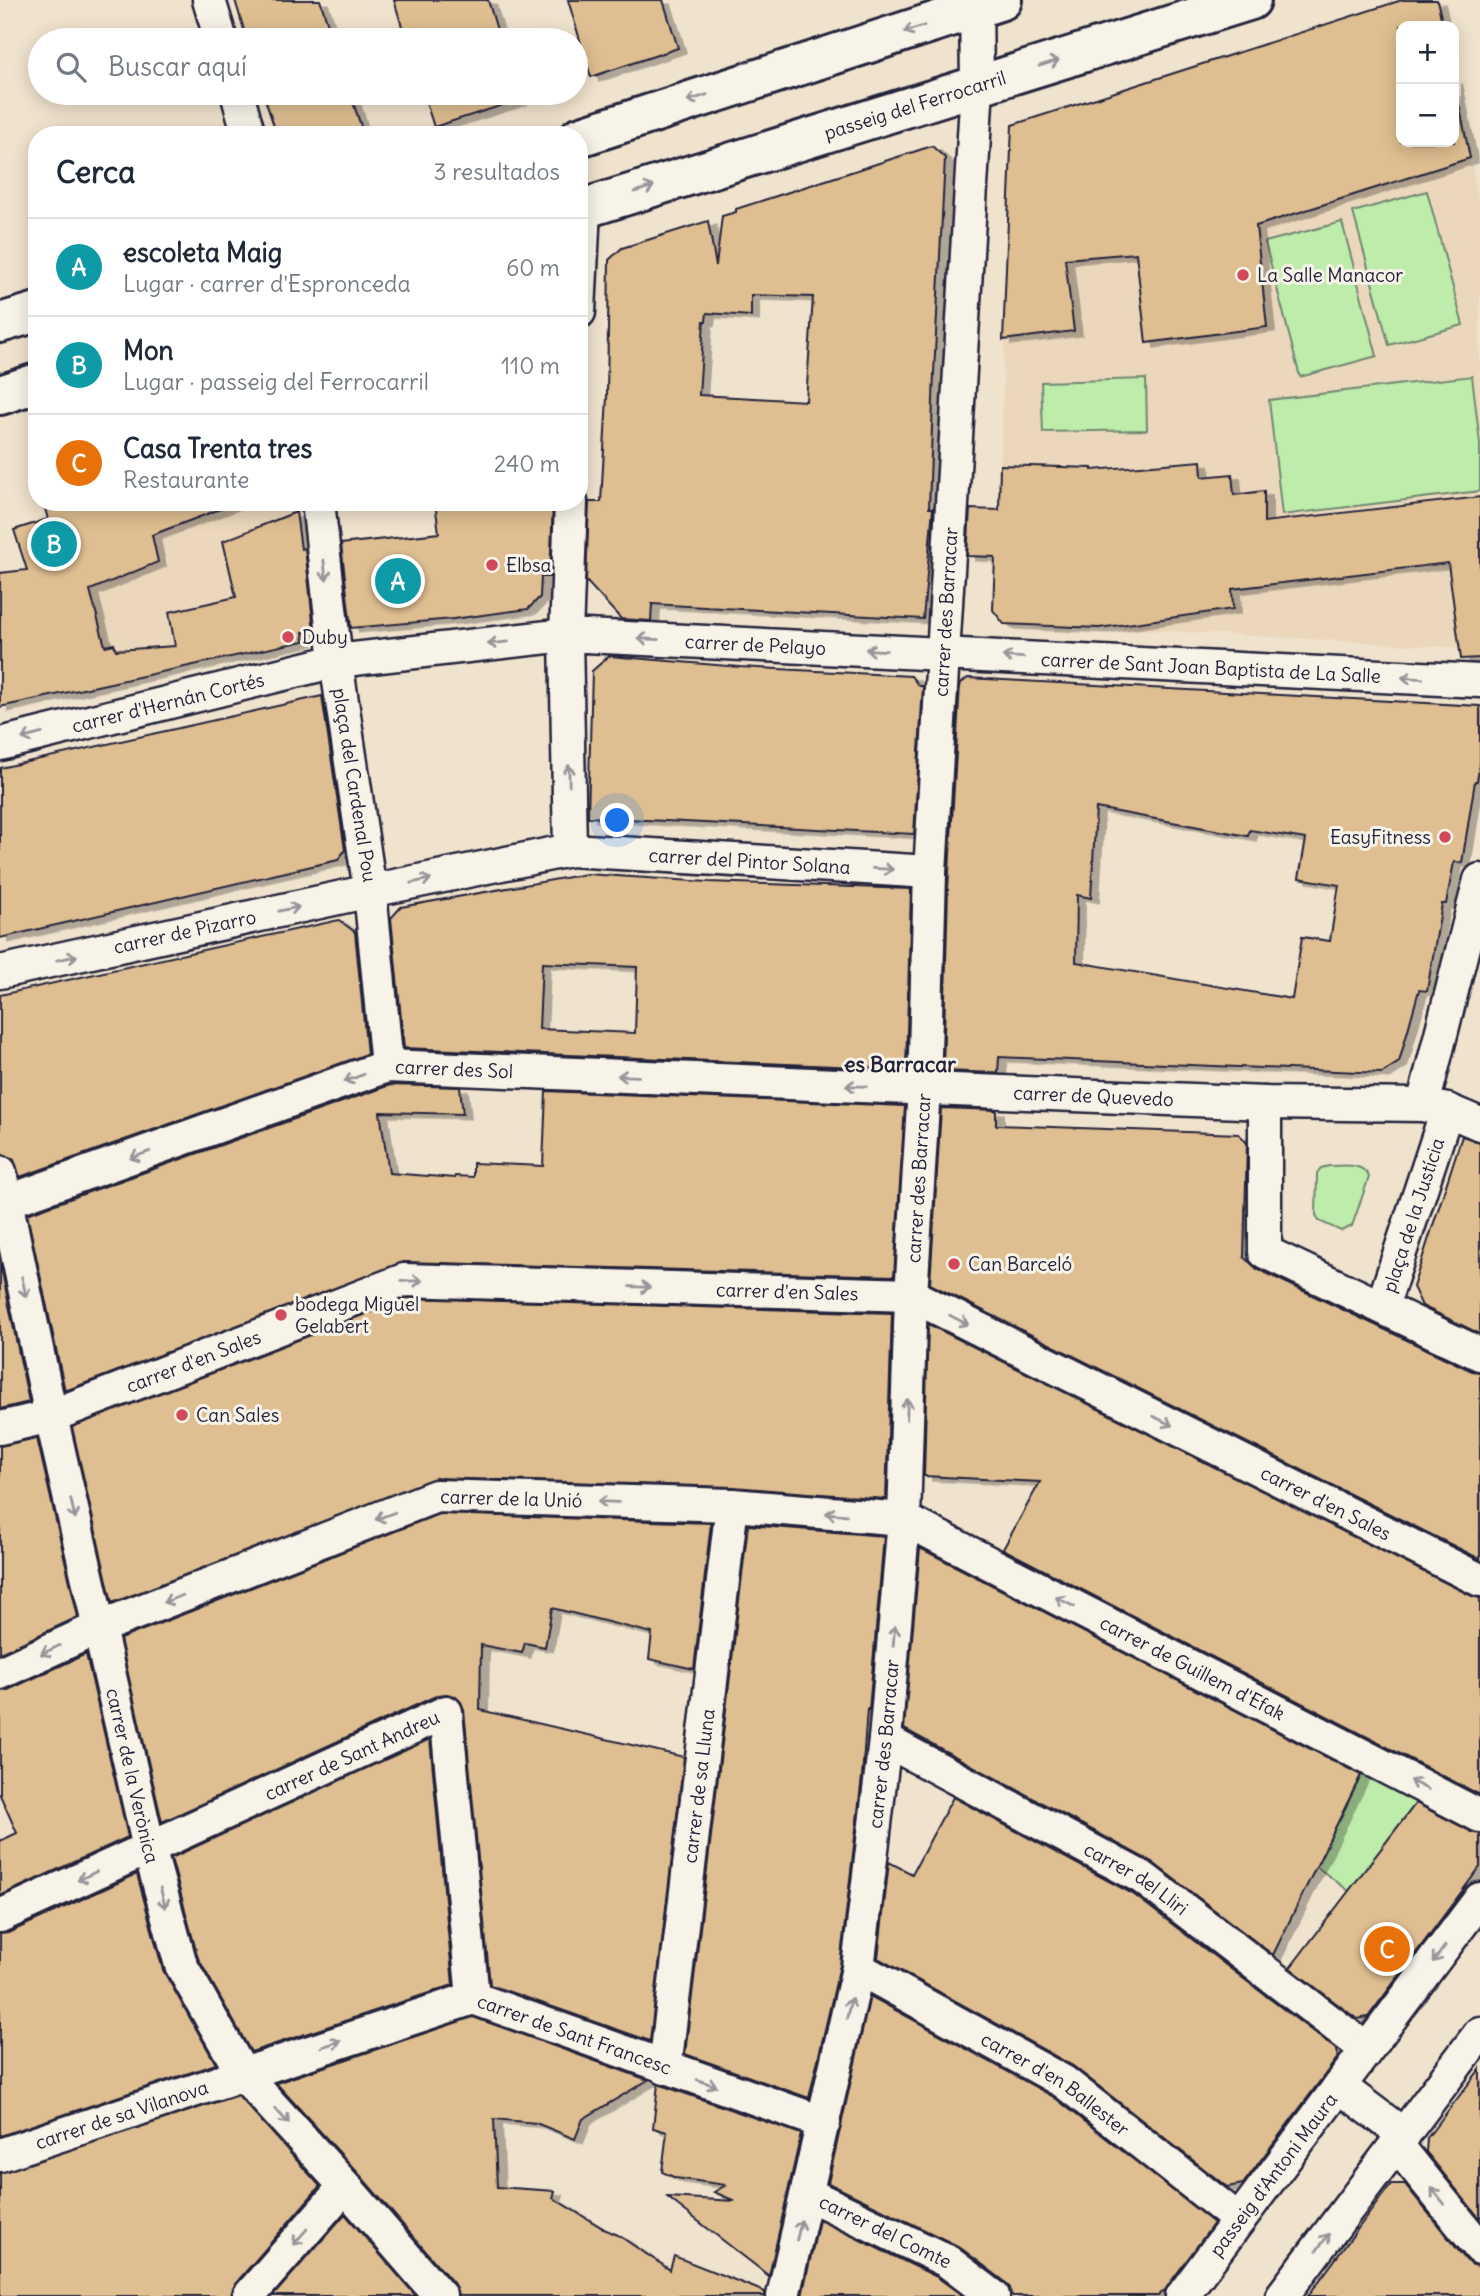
<!DOCTYPE html>
<html lang="es">
<head>
<meta charset="utf-8">
<style>
	body { margin:0; font-family:Delius,sans-serif; background:#f6f6f7; color:#1f2937 }
	.controls { position:absolute; right:21px; top:21px; display:grid; overflow:hidden; border-radius:14px; box-shadow:0 4px 18px #0003 }
	.controls button { width:63px; height:63px; display:grid; place-items:center; padding:0; border:0; border-bottom:2px solid #e0e1e3; background:#fff; color:#1f2937; font:35px sans-serif }
	.you { position:absolute; left:618px; top:821px; width:24px; height:24px; margin:-18px; border:5px solid #fff; border-radius:50%; background:#1a73e8; box-shadow:0 0 0 10px #1a73e833 }
	.badge { display:grid; place-items:center; width:46px; height:46px; border-radius:50%; background:#b45309; color:#fff; font-size:23px; font-weight:700 }
	.pin { position:absolute; translate:-50% -50%; border:4px solid #fff; box-shadow:0 2px 7px #0006 }
	.list { margin:0; padding:0; list-style:none }
	h2 { display:flex; justify-content:space-between; align-items:center; height:91px; margin:0; padding:0 28px; font-size:30px }
	h2 small { font-size:23px; font-weight:400; color:#747a83 }
	.list li { display:grid; grid-template-columns:46px 1fr auto; gap:21px; align-items:center; box-sizing:border-box; height:98px; padding:0 28px; border-top:2px solid #e0e1e3 }
	.list b { display:block; font-size:26px; white-space:nowrap }
	.list p { margin:0; font-size:23px; white-space:nowrap; color:#747a83 }
	.list em { font-size:23px; font-style:normal; color:#747a83 }
	.icon { flex:none; width:38px; height:38px; fill:none; stroke:currentColor; stroke-width:2; stroke-linecap:round; stroke-linejoin:round }
	.map { position:relative; flex:none; width:1480px; height:2296px; overflow:hidden }
	.search { position:absolute; background:#fff; box-shadow:0 4px 18px #0003; left:28px; top:28px; width:560px; height:77px; display:flex; align-items:center; gap:18px; box-sizing:border-box; padding:0 24px; border-radius:38px; color:#747a83; font-size:26px }
	.panel { position:absolute; background:#fff; box-shadow:0 4px 18px #0003; left:28px; top:126px; width:560px; height:385px; border-radius:28px }
	.map>svg:first-child { display:block }
	.built { fill:#ebd8bc }
	.green { fill:#beecaa; stroke:#708772; stroke-width:2 }
	.building { fill:#dfbe91; stroke:#22223b; stroke-width:2; fill-rule:evenodd; filter:url(#shadow) }
	.lines { fill:none; stroke-linecap:round; stroke-linejoin:round }
	.street-casing { stroke:#22223b; stroke-width:37 }
	.secondary-casing { stroke:#22223b; stroke-width:44 }
	.street { stroke:#f7f3e8; stroke-width:32 }
	.secondary { stroke:#f7f3e8; stroke-width:38 }
	.oneway { stroke:#97959a }
	.poi-dot { fill:#d1495b; stroke:#f7f3e8; stroke-width:2.5 }
	.labels { text-anchor:middle; dominant-baseline:central; stroke-width:6; stroke-linejoin:round; paint-order:stroke }
	.street-label { font-size:19px; fill:#22223b; stroke:#f7f3e8 }
	.poi-label { font-size:19px; fill:#22223b; stroke:#f7f3e8; text-anchor:start }
	.neighbourhood-label { font-size:21px; font-weight:bold; fill:#22223b; stroke:#f7f3e8 }
</style>
</head>
<body>
<div class="map">
<svg width="1480" height="2296" viewBox="0 0 1480 2296">
	<defs>
		<filter id="shadow"><feDropShadow dx="8" dy="4.5" stdDeviation="0" flood-color="#0004"/></filter>
	</defs>
	<rect width="100%" height="100%" fill="#f0e3ce"/>
	<filter id="ink" filterUnits="userSpaceOnUse"><feTurbulence type="fractalNoise" baseFrequency=".0143" numOctaves="2"/><feDisplacementMap in="SourceGraphic" scale="14" xChannelSelector="R" yChannelSelector="G"/><feConvolveMatrix kernelMatrix="1 2 1 2 8 2 1 2 1" color-interpolation-filters="sRGB"/></filter>
	<g filter="url(#ink)">
		<path class="built" d="M1402 0H1437L1443 26H1401V142H1454V79L1480 207V649L1111 628 1116 468 1000 465 1012 125Z
			M148 502 206 514 238 502H294L296 512 223 541 249 653 103 686 81 591 95 558 158 533Z"/>
		<path class="green" d="M1427 191 1463 325 1389 345 1353 212Z
			M1342 222 1377 356 1300 377 1265 242Z
			M1472 376 1480 443V491L1282 515 1269 400Z
			M1146 379 1147 430 1043 432 1041 382Z
			M1329 1166C1343 1166 1363 1162 1369 1177L1352 1226 1341 1231 1319 1221 1316 1215 1317 1173 1321 1168Z
			M1363 1772 1418 1800 1349 1891 1313 1864 1341 1817Z"/>
		<path class="building" d="M235 0H320L333 40H247Z
			M394 0H488L500 40H406Z
			M568 0H663L678 48 591 77Z
			M1402 0H1437L1443 26H1401V142H1454V79L1470 158 1256 226 1267 327 1146 343 1136 253 1065 259 1074 331 1003 340 1012 125Z
			M263 93H350L364 135H277Z
			M423 93H517L519 100 434 127Z
			M932 146 945 158 934 373 929 508H933L923 619 652 604 651 621 621 619 586 581 589 502H601L607 397 609 260 622 248 708 221 716 266 722 216 736 212V209ZM751 295 813 297 806 401 699 395 704 321H706L707 313 751 316Z
			M1201 461 1202 477 1232 474 1234 495 1264 491V522L1480 497V658L1461 659 1448 563 1232 589 1233 609 1099 628 1004 624 993 610 995 557 967 556 970 509 999 510 1000 465 1092 468V470Z
			M43 502H230L231 505 152 535 158 562 90 590 105 646 114 644 116 650 175 646 169 612 236 597 223 541 296 512 301 549 305 548 314 631 303 632 304 641 0 707V573L27 570 14 530 48 519Z
			M435 502H553L550 577H541L540 597 528 609 453 619 351 628 341 544 439 533Z
			M609 656 740 667 911 676 919 686H923L914 834 588 817 592 671Z
			M968 678 1480 706V764L1477 781H1475L1462 863 1454 862 1446 904H1442L1427 991 1419 990 1399 1062 1382 1073 999 1057 998 1073 943 1071 948 889 960 684ZM1096 808 1248 836 1250 830 1306 839 1299 878 1339 885 1330 941 1302 937 1292 999 1076 962 1077 895 1091 898Z
			M322 696 345 850 338 860 0 938V768Z
			M586 874 708 882 911 889 906 1069 404 1048 391 918 401 907ZM542 963 637 967 635 1033 539 1029Z
			M339 920 355 932 367 1054 20 1177 14 1160 6 1155 0 1154V995Z
			M390 1085 460 1087 463 1114 380 1112 389 1173 455 1178V1176L473 1177V1163L543 1166 546 1091 905 1106 894 1276 404 1262 65 1391 27 1214Z
			M941 1108 996 1110V1125L1239 1134 1247 1143 1244 1257 1257 1269 1472 1371 1480 1372V1559L930 1284Z
			M1462 1136 1480 1142V1334L1422 1306 1413 1287Z
			M0 1262 29 1402 0 1409Z
			M407 1298 892 1313 886 1499 733 1487 436 1478 112 1603 72 1427Z
			M928 1324 1472 1596 1480 1598V1795L1003 1549 1040 1482 924 1476Z
			M37 1438 78 1617 0 1653V1446Z
			M439 1514 711 1523 694 1669 649 1659 652 1633 552 1608 545 1647 525 1643 522 1653 481 1645 480 1710 684 1757 650 2041 490 1985 464 1710 461 1702 455 1696 446 1694 438 1695 162 1822 120 1639Z
			M748 1525 884 1536 869 1710 867 1709 862 1777 840 1965 809 2098 685 2054Z
			M920 1548 1361 1775 1273 1955 1152 1862 904 1729Z
			M86 1654 128 1837 0 1896V1841L17 1833 0 1795V1691L8 1690Z
			M430 1739 453 1985 251 2052 198 1958 171 1858Z
			M953 1797 1133 1894 1337 2050 1338 2057 1243 2184 1227 2187 1073 2066 878 1958 889 1862 912 1874Z
			M1416 1803 1472 1832 1480 1834V1867L1368 2017 1357 2019 1290 1968Z
			M137 1874 163 1970 216 2064 0 2136V1934L8 1933Z
			M870 1996 1054 2097 1214 2223 1166 2289 1158 2296H1011L1010 2288 1004 2281 958 2246 828 2183Z
			M473 2017 648 2080 583 2119 575 2139 536 2123 494 2119 497 2187 555 2191 553 2198 606 2230 618 2235 670 2270 674 2256 765 2292V2296H458L454 2284 359 2174 276 2083Z
			M1480 2069V2219L1426 2152 1427 2138Z
			M658 2084 801 2134 769 2276 667 2197 735 2201 714 2192 726 2185 676 2178 662 2172 667 2132 653 2128Z
			M238 2095 320 2186 235 2284 231 2296H0V2173Z
			M1391 2184H1405L1466 2260 1473 2265 1480 2266V2296H1308Z
			M345 2214 416 2296H273Z
			M819 2220 937 2277 963 2296H802Z"/>
		<g class="lines">
			<g class="street-casing">
				<g id="street">
					<path d="M209 0 221 40"/>
					<path d="M237 93 249 135"/>
					<path d="M579 312 584 208"/>
					<path id="s1" d="M571 502 566 635 570 850 370 891 336 661 566 635 1480 681"/>
					<path id="s2" d="M0 744 336 661 318 502"/>
					<path id="s3" d="M570 850 930 872"/>
					<path id="s4" d="M0 972 370 891 387 1066"/>
					<path d="M1265 1103V1252L1480 1354"/>
					<path d="M1423 1105 1480 880"/>
					<path d="M1447 1110 1480 1124"/>
					<path id="s5" d="M0 1172 51 1416 149 1848 181 1965 242 2073 345 2186 440 2296"/>
					<path id="s6" d="M0 1204 387 1066 1265 1103 1423 1105 1447 1110 1382 1307"/>
					<path id="s7" d="M0 1428 51 1416 404 1280 911 1295 1480 1580"/>
					<path id="s8" d="M0 1673 100 1627 436 1496 732 1505 904 1519 1480 1816"/>
					<path id="s9" d="M885 1740 1143 1878 1366 2049"/>
					<path id="s10" d="M0 1916 446 1712 473 1998"/>
					<path id="s11" d="M858 1968 1064 2082 1239 2220"/>
					<path id="s12" d="M665 2068 732 1505"/>
					<path d="M1339 2086 1404 2135"/>
					<path d="M1397 2145 1480 2248"/>
					<path id="s13" d="M0 2155 473 1998 824 2123"/>
					<path id="s14" d="M808 2194 947 2261 993 2296"/>
					<path d="M249 2296 345 2186"/>
					<path id="s15" d="M783 2296 858 1968 885 1740 904 1519 911 1295 924 1089 930 872 977 86 976 0"/>
					<path id="s16" d="M1182 2296 1480 1899"/>
					<path d="M1282 2296 1480 2033"/>
				</g>
			</g>
			<g class="secondary-casing">
				<g id="secondary">
					<path d="M579 137 1002 0"/>
					<path id="s17" d="M579 210 1251 0"/>
					<path d="M0 323 37 312"/>
					<path d="M0 395 37 383"/>
				</g>
			</g>
			<use href="#street" class="street"/>
			<use href="#secondary" class="secondary"/>
		</g>
		<defs><path id="oneway-shaft" d="M-6 0H5M1.5-3L5.5 0L1.5 3" fill="none" stroke-width="1.6" stroke-linecap="round" stroke-linejoin="round" transform="scale(1.75)"/></defs>
		<g class="oneway">
			<use href="#oneway-shaft" transform="translate(914 29) rotate(162)"/>
			<use href="#oneway-shaft" transform="translate(1049 63) rotate(-17)"/>
			<use href="#oneway-shaft" transform="translate(697 98) rotate(162)"/>
			<use href="#oneway-shaft" transform="translate(644 189) rotate(-17)"/>
			<use href="#oneway-shaft" transform="translate(325 570) rotate(83)"/>
			<use href="#oneway-shaft" transform="translate(648 639) rotate(-177)"/>
			<use href="#oneway-shaft" transform="translate(498 643) rotate(174)"/>
			<use href="#oneway-shaft" transform="translate(876 650) rotate(-177)"/>
			<use href="#oneway-shaft" transform="translate(1013 657) rotate(-177)"/>
			<use href="#oneway-shaft" transform="translate(1412 678) rotate(-177)"/>
			<use href="#oneway-shaft" transform="translate(32 736) rotate(166)"/>
			<use href="#oneway-shaft" transform="translate(569 775) rotate(-91)"/>
			<use href="#oneway-shaft" transform="translate(883 869) rotate(3)"/>
			<use href="#oneway-shaft" transform="translate(421 881) rotate(-12)"/>
			<use href="#oneway-shaft" transform="translate(289 909) rotate(-12)"/>
			<use href="#oneway-shaft" transform="translate(67 958) rotate(-12)"/>
			<use href="#oneway-shaft" transform="translate(628 1076) rotate(-178)"/>
			<use href="#oneway-shaft" transform="translate(354 1078) rotate(160)"/>
			<use href="#oneway-shaft" transform="translate(856 1086) rotate(-178)"/>
			<use href="#oneway-shaft" transform="translate(140 1155) rotate(160)"/>
			<use href="#oneway-shaft" transform="translate(412 1281) rotate(-2)"/>
			<use href="#oneway-shaft" transform="translate(24 1287) rotate(78)"/>
			<use href="#oneway-shaft" transform="translate(640 1287) rotate(2)"/>
			<use href="#oneway-shaft" transform="translate(959 1320) rotate(27)"/>
			<use href="#oneway-shaft" transform="translate(907 1409) rotate(-88)"/>
			<use href="#oneway-shaft" transform="translate(1163 1421) rotate(27)"/>
			<use href="#oneway-shaft" transform="translate(608 1502) rotate(-178)"/>
			<use href="#oneway-shaft" transform="translate(73 1509) rotate(77)"/>
			<use href="#oneway-shaft" transform="translate(836 1514) rotate(-175)"/>
			<use href="#oneway-shaft" transform="translate(385 1516) rotate(159)"/>
			<use href="#oneway-shaft" transform="translate(173 1599) rotate(159)"/>
			<use href="#oneway-shaft" transform="translate(1065 1602) rotate(-153)"/>
			<use href="#oneway-shaft" transform="translate(894 1636) rotate(-85)"/>
			<use href="#oneway-shaft" transform="translate(50 1650) rotate(155)"/>
			<use href="#oneway-shaft" transform="translate(1419 1785) rotate(-153)"/>
			<use href="#oneway-shaft" transform="translate(87 1876) rotate(155)"/>
			<use href="#oneway-shaft" transform="translate(163 1898) rotate(75)"/>
			<use href="#oneway-shaft" transform="translate(1439 1954) rotate(127)"/>
			<use href="#oneway-shaft" transform="translate(849 2008) rotate(-78)"/>
			<use href="#oneway-shaft" transform="translate(331 2044) rotate(-18)"/>
			<use href="#oneway-shaft" transform="translate(707 2083) rotate(19)"/>
			<use href="#oneway-shaft" transform="translate(282 2116) rotate(48)"/>
			<use href="#oneway-shaft" transform="translate(1438 2196) rotate(-129)"/>
			<use href="#oneway-shaft" transform="translate(799 2230) rotate(-77)"/>
			<use href="#oneway-shaft" transform="translate(300 2237) rotate(131)"/>
			<use href="#oneway-shaft" transform="translate(1323 2242) rotate(-53)"/>
		</g>
	</g>
	<g class="poi-dot">
		<circle cx="1243" cy="275" r="7"/>
		<circle cx="492" cy="565" r="7"/>
		<circle cx="288" cy="637" r="7"/>
		<circle cx="1445" cy="837" r="7"/>
		<circle cx="954" cy="1264" r="7"/>
		<circle cx="281" cy="1315" r="7"/>
		<circle cx="182" cy="1415" r="7"/>
	</g>
	<g class="labels">
		<g class="street-label">
			<text stroke="none"><textPath href="#s17" startOffset="352">passeig del Ferrocarril</textPath></text>
			<text stroke="none"><textPath href="#s15" startOffset="1696">carrer des Barracar</textPath></text>
			<text stroke="none"><textPath href="#s1" startOffset="1206">carrer de Pelayo</textPath></text>
			<text stroke="none"><textPath href="#s1" startOffset="1662">carrer de Sant Joan Baptista de La Salle</textPath></text>
			<text stroke="none"><textPath href="#s2" startOffset="173">carrer d'Hernán Cortés</textPath></text>
			<text transform="translate(355 785) rotate(81)">plaça del Cardenal Pou</text>
			<text stroke="none"><textPath href="#s3" startOffset="180">carrer del Pintor Solana</textPath></text>
			<text stroke="none"><textPath href="#s4" startOffset="189">carrer de Pizarro</textPath></text>
			<text stroke="none"><textPath href="#s6" startOffset="478">carrer des Sol</textPath></text>
			<text stroke="none"><textPath href="#s6" startOffset="1118">carrer de Quevedo</textPath></text>
			<text stroke="none"><textPath href="#s15" startOffset="1129">carrer des Barracar</textPath></text>
			<text transform="translate(1413 1215) rotate(-72)">plaça de la Justícia</text>
			<text stroke="none"><textPath href="#s7" startOffset="814">carrer d'en Sales</textPath></text>
			<text stroke="none"><textPath href="#s7" startOffset="205">carrer d'en Sales</textPath></text>
			<text stroke="none"><textPath href="#s8" startOffset="546">carrer de la Unió</textPath></text>
			<text stroke="none"><textPath href="#s7" startOffset="1402">carrer d'en Sales</textPath></text>
			<text stroke="none"><textPath href="#s8" startOffset="1264">carrer de Guillem d'Efak</textPath></text>
			<text stroke="none"><textPath href="#s15" startOffset="562">carrer des Barracar</textPath></text>
			<text stroke="none"><textPath href="#s10" startOffset="387">carrer de Sant Andreu</textPath></text>
			<text stroke="none"><textPath href="#s5" startOffset="618">carrer de la Verònica</textPath></text>
			<text stroke="none"><textPath href="#s12" startOffset="284">carrer de sa Lluna</textPath></text>
			<text stroke="none"><textPath href="#s9" startOffset="287">carrer del Lliri</textPath></text>
			<text stroke="none"><textPath href="#s13" startOffset="606">carrer de Sant Francesc</textPath></text>
			<text stroke="none"><textPath href="#s11" startOffset="229">carrer d'en Ballester</textPath></text>
			<text stroke="none"><textPath href="#s13" startOffset="128">carrer de sa Vilanova</textPath></text>
			<text stroke="none"><textPath href="#s16" startOffset="152">passeig d'Antoni Maura</textPath></text>
			<text stroke="none"><textPath href="#s14" startOffset="86">carrer del Comte</textPath></text>
		</g>
		<g class="poi-label">
			<text x="1257" y="275">La Salle Manacor</text>
			<text x="506" y="565">Elbsa</text>
			<text x="302" y="637">Duby</text>
			<text x="1431" y="837" text-anchor="end">EasyFitness</text>
			<text x="968" y="1264">Can Barceló</text>
			<text x="295" y="1304">bodega Miguel<tspan x="295" dy="22">Gelabert</tspan></text>
			<text x="196" y="1415">Can Sales</text>
		</g>
		<g class="neighbourhood-label">
			<text x="900" y="1064">es Barracar</text>
		</g>
	</g>
</svg>
<div class="controls">
<button>+</button>
<button>−</button>
</div>
<div class="you"></div>
<div class="pin badge" style="left:398px;top:581px;background:#0f9aa8">A</div>
<div class="pin badge" style="left:54px;top:544px;background:#0f9aa8">B</div>
<div class="pin badge" style="left:1387px;top:1949px;background:#e8710a">C</div>
<div class="search"><svg class="icon" aria-label="search" viewBox="0 0 24 24"><circle cx="10" cy="10" r="6"/><path d="M15 15l6 6"/></svg>Buscar aquí</div>
<section class="panel">
<h2>Cerca<small>3 resultados</small></h2>
<ul class="list">
<li><span class="badge" style="background:#0f9aa8">A</span><div><b>escoleta Maig</b><p>Lugar · carrer d'Espronceda</p></div><em>60 m</em></li>
<li><span class="badge" style="background:#0f9aa8">B</span><div><b>Mon</b><p>Lugar · passeig del Ferrocarril</p></div><em>110 m</em></li>
<li><span class="badge" style="background:#e8710a">C</span><div><b>Casa Trenta tres</b><p>Restaurante</p></div><em>240 m</em></li>
</ul>
</section>
</div>
</body>
</html>
